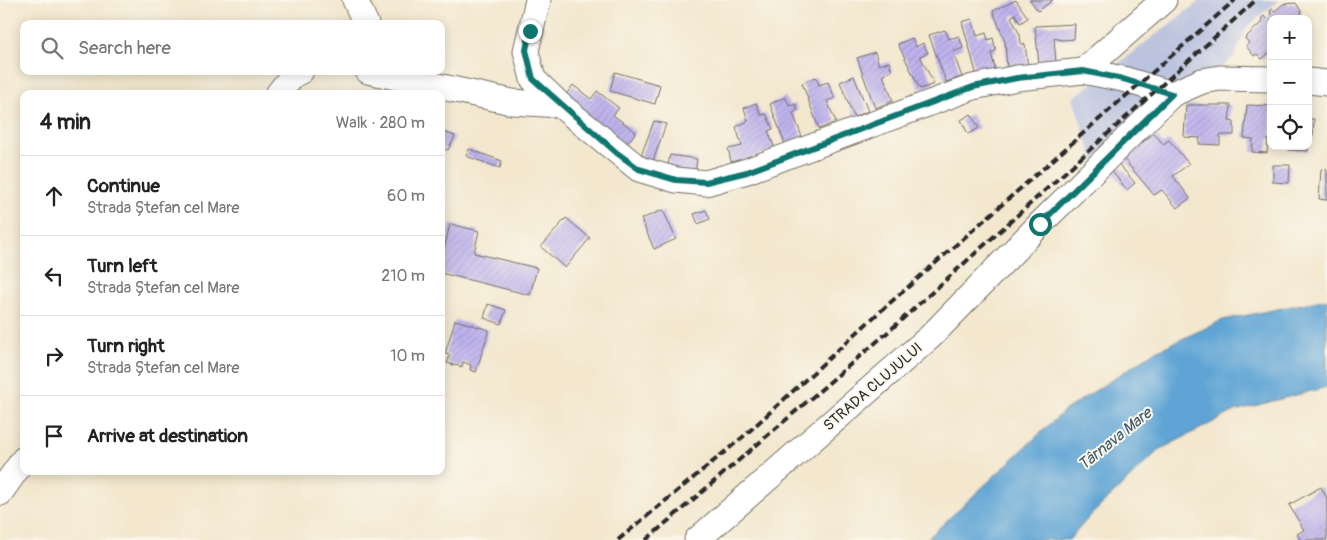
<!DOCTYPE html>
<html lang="en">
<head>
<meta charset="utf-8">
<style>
	body { margin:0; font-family:Pangolin,sans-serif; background:#f6f6f6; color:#222 }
	.controls { position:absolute; right:15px; top:15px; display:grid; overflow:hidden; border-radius:10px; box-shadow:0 2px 12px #0003 }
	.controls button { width:45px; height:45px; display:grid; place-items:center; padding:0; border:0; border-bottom:1px solid #e0e0e0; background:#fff; color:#222; font:25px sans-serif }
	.stop { position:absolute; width:15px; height:15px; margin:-11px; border:4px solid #0f766e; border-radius:50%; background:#fff }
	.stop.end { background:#0f766e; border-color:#fff; box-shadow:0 1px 5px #0008 }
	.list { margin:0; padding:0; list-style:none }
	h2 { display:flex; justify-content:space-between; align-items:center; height:65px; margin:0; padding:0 20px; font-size:21px }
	h2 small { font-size:16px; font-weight:400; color:#767676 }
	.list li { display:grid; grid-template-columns:32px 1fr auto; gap:15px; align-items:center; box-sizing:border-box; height:80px; padding:0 20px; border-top:1px solid #e0e0e0 }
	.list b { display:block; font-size:19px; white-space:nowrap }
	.list p { margin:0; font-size:16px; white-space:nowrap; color:#767676 }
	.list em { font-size:16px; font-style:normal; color:#767676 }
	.icon { flex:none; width:28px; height:28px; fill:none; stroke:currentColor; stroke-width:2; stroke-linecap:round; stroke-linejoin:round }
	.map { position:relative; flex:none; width:1327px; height:540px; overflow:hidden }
	.search { position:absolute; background:#fff; box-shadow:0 2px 12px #0003; left:20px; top:20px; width:425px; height:55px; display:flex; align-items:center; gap:12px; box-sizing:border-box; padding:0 18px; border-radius:10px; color:#767676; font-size:19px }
	.panel { position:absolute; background:#fff; box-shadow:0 2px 12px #0003; left:20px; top:90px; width:425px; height:385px; border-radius:10px }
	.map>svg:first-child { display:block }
	.railway { fill:#bbc3de }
	.water { fill:#5fa4d4; stroke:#456880 }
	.building { fill:url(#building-hatch) }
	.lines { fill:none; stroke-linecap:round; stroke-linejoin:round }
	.minor-casing { stroke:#716d64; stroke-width:27 }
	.minor { stroke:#fff; stroke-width:25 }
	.rail { stroke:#2b2b2b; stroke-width:4; stroke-dasharray:8 4; stroke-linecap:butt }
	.route { stroke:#0f766e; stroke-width:6 }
	.labels { text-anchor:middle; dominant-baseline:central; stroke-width:4; stroke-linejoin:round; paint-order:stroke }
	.street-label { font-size:15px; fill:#2b2b2b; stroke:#fbf7ec }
	.water-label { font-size:16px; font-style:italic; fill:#405b6f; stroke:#fbf7ec }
</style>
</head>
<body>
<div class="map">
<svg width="1327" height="540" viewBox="0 0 1327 540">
	<defs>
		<pattern id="building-hatch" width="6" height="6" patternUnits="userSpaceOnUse" patternTransform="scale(1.25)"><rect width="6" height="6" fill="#beb3ed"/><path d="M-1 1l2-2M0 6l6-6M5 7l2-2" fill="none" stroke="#a39acb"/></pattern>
	</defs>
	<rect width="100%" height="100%" fill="#fbf7ec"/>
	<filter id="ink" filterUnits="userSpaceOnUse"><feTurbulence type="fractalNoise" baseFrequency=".02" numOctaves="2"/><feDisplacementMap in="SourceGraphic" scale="10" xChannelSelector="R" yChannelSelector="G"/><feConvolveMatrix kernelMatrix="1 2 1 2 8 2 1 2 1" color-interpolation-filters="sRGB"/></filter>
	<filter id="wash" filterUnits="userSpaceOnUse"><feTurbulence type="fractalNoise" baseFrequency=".0096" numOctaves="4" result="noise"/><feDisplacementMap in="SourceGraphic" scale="20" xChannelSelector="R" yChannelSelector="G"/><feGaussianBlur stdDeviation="1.12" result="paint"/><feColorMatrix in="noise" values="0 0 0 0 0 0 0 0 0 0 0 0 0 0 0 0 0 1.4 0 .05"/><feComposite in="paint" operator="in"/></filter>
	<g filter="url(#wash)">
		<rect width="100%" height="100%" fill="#f3e7ce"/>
		<path class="railway" d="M1201 0H1279L1247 27 1235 55 1100 180 1073 98Z"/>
		<path class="water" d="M1327 299V387L1235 411 1159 450 1090 516 1069 540H926L1064 411 1156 351 1223 320Z"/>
		<g id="blocks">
			<path class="building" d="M1016 0 1028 18 1020 23 1015 14 1011 17 1020 35 1021 44H1025L1028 67 1007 70 1005 42 993 11Z
				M1030 0H1053L1038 11Z
				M1296 3 1301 11 1302 19H1271V51L1262 59 1257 54 1254 56 1246 46 1249 43 1245 38 1262 22 1261 19 1264 16 1266 19 1271 14 1270 11 1272 9 1275 11 1283 4Z
				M972 19 977 36 986 33 988 40 993 38 996 51 991 53 996 72 977 76 962 22Z
				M1075 24 1074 39 1062 40 1054 38 1056 63 1039 65 1035 26Z
				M945 30 949 39 959 36 963 48 953 52 962 77 946 82 929 35Z
				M912 38 916 47 923 43 928 53 920 56 934 84 920 89 898 44Z
				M875 52 879 65 889 62 892 71 883 75 893 101 875 108 857 58Z
				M615 72 660 85 655 104 610 91Z
				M854 76 868 111 854 117 840 82Z
				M816 77 819 85 828 82 835 98 827 101 836 122 819 129 802 83Z
				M573 85 591 99 597 91 619 108 613 115 636 132 625 146 563 99Z
				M785 97 790 106 795 104 798 110 793 113 802 137 785 144 770 104Z
				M756 103 761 115 766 114 773 129 768 131 775 149 732 165 728 149 742 146 736 127 748 121 744 108Z
				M1186 105H1231L1229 121 1234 122V135H1220V145L1199 144 1200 138 1184 137Z
				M1247 105 1271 106V139H1268L1267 153 1252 152 1253 139 1244 138Z
				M971 114 979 128 968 134 961 120Z
				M1308 119H1314L1313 136H1308Z
				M654 121 666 124 652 164 639 161Z
				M441 131 455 136 448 150 441 147Z
				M1154 133 1163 144 1169 140 1189 164 1173 176 1190 198 1177 208 1162 190 1154 195 1123 158Z
				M1288 146H1308V151L1288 150Z
				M469 149 502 161 500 168 466 156Z
				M670 155 697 159 695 174 667 170Z
				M1118 163 1135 183 1127 190 1110 169Z
				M1273 165H1290L1289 183 1273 182Z
				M1321 169 1327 170V200L1319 199Z
				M663 210 676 239 654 249 641 219Z
				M706 210 710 219 698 224 694 214Z
				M566 218 590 238 565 268 541 247Z
				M450 224 479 231 474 253 537 268 530 295 441 273V262Z
				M488 304 506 310 501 324 484 318Z
				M455 320 489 330 476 372 470 370 471 365 463 362 462 367 447 363 450 355 445 354Z
				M1321 487 1327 498V540H1300L1297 534 1304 530 1289 505Z"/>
		</g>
	</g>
	<g filter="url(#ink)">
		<use href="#blocks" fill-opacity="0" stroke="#716d64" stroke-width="1"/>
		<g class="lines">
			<g class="minor-casing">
				<path id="minor" d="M355 0 366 24
					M538 0 526 51 533 79 560 105 639 169 676 180 706 183 747 171 973 87 1017 78 1083 71 1123 79 1172 94
					M368 71 512 102 560 105
					M1083 71 1164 0
					M1308 81 1327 83
					M278 94 293 75 301 71
					M0 493 24 459
					M697 540 931 336 1040 224 1172 94 1202 81 1220 78 1271 79"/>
			</g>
			<use href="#minor" class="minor"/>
			<path class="rail" d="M618 540 744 436 875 316 1235 0
				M646 540 888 332 1256 0"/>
		</g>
	</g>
	<g class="lines" filter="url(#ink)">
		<path class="route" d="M530 31 526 50 533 79 617 153 639 169 676 180 706 182 747 172 973 87 1017 78 1083 71 1123 79 1172 94 1040 224"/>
	</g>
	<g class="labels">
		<g class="street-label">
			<text transform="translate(873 387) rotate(-41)">STRADA CLUJULUI</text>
		</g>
		<g class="water-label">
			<text transform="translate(1115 439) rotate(-39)">Târnava Mare</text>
		</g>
	</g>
</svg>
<div class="controls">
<button>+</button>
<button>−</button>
<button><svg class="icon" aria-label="locate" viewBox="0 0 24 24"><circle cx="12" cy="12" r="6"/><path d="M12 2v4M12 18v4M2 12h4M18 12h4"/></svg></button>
</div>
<div class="stop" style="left:1040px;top:224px"></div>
<div class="stop end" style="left:530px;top:31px"></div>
<div class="search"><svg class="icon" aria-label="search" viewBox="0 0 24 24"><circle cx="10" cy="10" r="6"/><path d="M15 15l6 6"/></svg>Search here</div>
<section class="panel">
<h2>4 min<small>Walk · 280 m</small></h2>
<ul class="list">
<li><svg class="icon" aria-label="ahead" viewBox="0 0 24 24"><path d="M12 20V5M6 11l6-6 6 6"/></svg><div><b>Continue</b><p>Strada Ștefan cel Mare</p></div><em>60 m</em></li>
<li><svg class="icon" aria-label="left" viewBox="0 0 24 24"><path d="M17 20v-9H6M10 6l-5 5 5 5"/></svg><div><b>Turn left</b><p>Strada Ștefan cel Mare</p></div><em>210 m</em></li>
<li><svg class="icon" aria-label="right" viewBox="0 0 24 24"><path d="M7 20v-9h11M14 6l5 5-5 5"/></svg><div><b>Turn right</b><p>Strada Ștefan cel Mare</p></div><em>10 m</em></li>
<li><svg class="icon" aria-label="arrive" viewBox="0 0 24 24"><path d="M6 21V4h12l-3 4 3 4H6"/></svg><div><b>Arrive at destination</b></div></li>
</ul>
</section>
</div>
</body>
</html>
